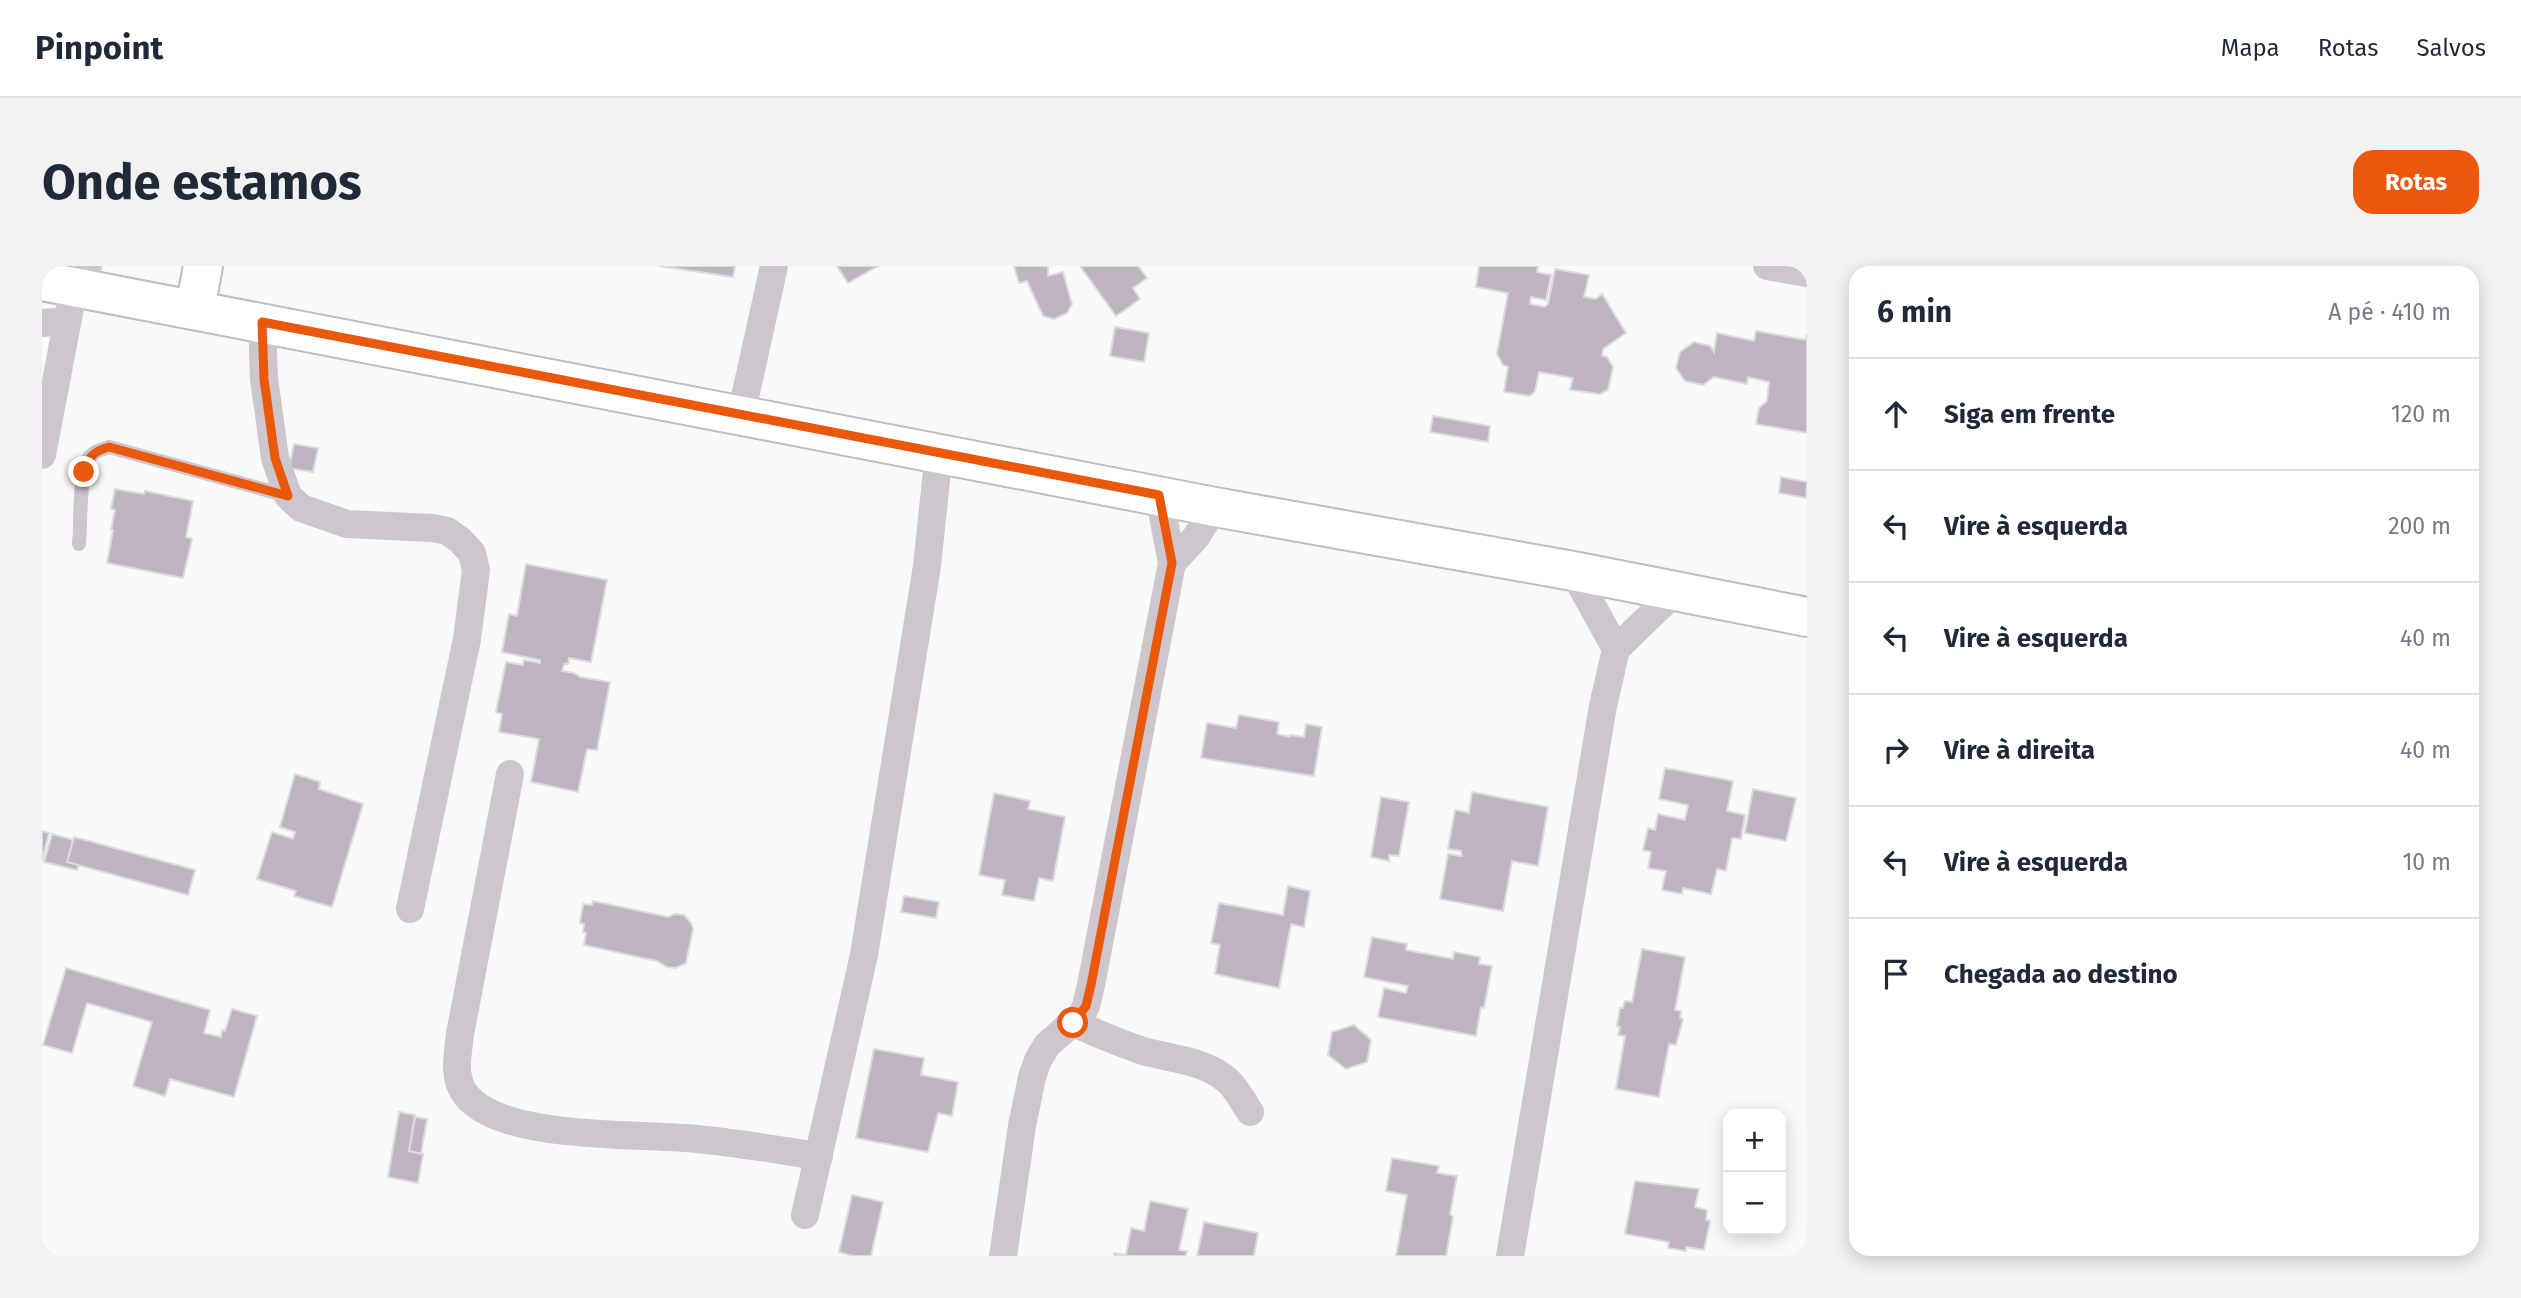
<!DOCTYPE html>
<html lang="pt">
<head>
<meta charset="utf-8">
<style>
	body { margin:0; font-family:"Fira Sans",sans-serif; background:#f2f2f3; color:#1f2937 }
	.controls { position:absolute; right:21px; bottom:21px; display:grid; overflow:hidden; border-radius:14px; box-shadow:0 4px 18px #0003 }
	.controls button { width:63px; height:63px; display:grid; place-items:center; padding:0; border:0; border-bottom:2px solid #e0e1e3; background:#fff; color:#1f2937; font:35px sans-serif }
	.stop { position:absolute; width:21px; height:21px; margin:-16px; border:5px solid #ea580c; border-radius:50%; background:#fff }
	.stop.end { background:#ea580c; border-color:#fff; box-shadow:0 2px 7px #0008 }
	.list { margin:0; padding:0; list-style:none }
	h2 { display:flex; justify-content:space-between; align-items:center; height:91px; margin:0; padding:0 28px; font-size:30px }
	h2 small { font-size:23px; font-weight:400; color:#747a83 }
	.list li { display:grid; grid-template-columns:46px 1fr auto; gap:21px; align-items:center; box-sizing:border-box; height:112px; padding:0 28px; border-top:2px solid #e0e1e3 }
	.list b { display:block; font-size:26px; white-space:nowrap }
	.list em { font-size:23px; font-style:normal; color:#747a83 }
	.icon { flex:none; width:38px; height:38px; fill:none; stroke:currentColor; stroke-width:2; stroke-linecap:round; stroke-linejoin:round }
	.map { position:relative; flex:none; width:1765px; height:990px; overflow:hidden; border-radius:21px }
	header { display:flex; align-items:center; gap:42px; box-sizing:border-box; height:98px; padding:0 35px; background:#fff; border-bottom:2px solid #e0e1e3 }
	header strong { font-size:33px }
	nav { display:flex; gap:38px; margin-inline-start:auto; font-size:24px }
	.intro { display:flex; align-items:center; justify-content:space-between; box-sizing:border-box; height:168px; padding:0 42px }
	h1 { margin:0; font-size:49px }
	.button { padding:18px 32px; border-radius:21px; background:#ea580c; color:#fff; font-size:24px; font-weight:700 }
	main { display:flex; gap:42px; padding:0 42px }
	aside { flex:1; background:#fff; border-radius:21px; box-shadow:0 4px 18px #0003 }
	.map>svg:first-child { display:block }
	.building { fill:#bfb3c1; stroke:#dadcdb; stroke-width:2 }
	.lines { fill:none; stroke-linecap:round; stroke-linejoin:round }
	.secondary-casing { stroke:#c3bac4; stroke-width:42 }
	.lane { stroke:#cdc6cd; stroke-width:14 }
	.street { stroke:#cdc6cd; stroke-width:28 }
	.secondary { stroke:#fff; stroke-width:38 }
	.route { stroke:#ea580c; stroke-width:9 }
</style>
</head>
<body>
<header>
<strong>Pinpoint</strong>
<nav><a>Mapa</a><a>Rotas</a><a>Salvos</a></nav>
</header>
<div class="intro"><h1>Onde estamos</h1><a class="button">Rotas</a></div>
<main>
<div class="map">
<svg width="1765" height="990" viewBox="0 0 1765 990">
	<rect width="100%" height="100%" fill="#f8faf9"/>
	<path class="building" d="M617 0H693L691 11Z
		M795 0H836L806 17Z
		M972 0H1006V10L1021 6 1030 38 1025 47 1012 53 1001 50 985 15 977 17Z
		M1038 0H1096L1105 12 1091 22 1098 33 1074 50Z
		M1437 0H1496L1495 6 1509 9 1504 34 1489 31 1488 38 1502 41 1506 38 1513 3 1547 9 1542 31 1554 33 1560 28 1584 67 1561 83 1560 90 1565 91 1571 101 1566 124 1558 128 1528 124 1531 112 1497 106 1493 125 1488 130 1462 126 1466 101 1461 99 1455 88 1466 27 1434 21Z
		M1073 61 1107 67 1102 96 1068 90Z
		M1714 65 1764 74 1765 68V167L1714 158 1717 142 1725 135 1727 116 1706 111 1705 118 1672 111 1661 119 1643 115 1634 102 1638 86 1652 76 1668 80 1672 86 1675 67 1712 75Z
		M1391 150 1448 160 1446 176 1388 166Z
		M252 178 276 182 271 206 247 202Z
		M1739 211 1765 216 1764 232 1737 227Z
		M73 223 102 228 103 225 151 235 144 271 150 273 141 312 65 297 71 264H69L73 244 69 243Z
		M484 298 565 314 549 396 527 392 526 398H522L520 405 532 407 538 411 568 416 555 484 545 483 536 526 489 516 497 473 457 466 460 448 454 446 464 396 481 399 482 394 498 397V394L460 386 467 348 475 350Z
		M1197 449 1237 456 1235 468 1248 471V469L1262 471 1264 458 1280 461 1272 510 1159 492 1165 457 1194 462Z
		M1623 502 1691 515 1685 545 1703 549 1699 573 1690 572 1684 605 1675 603 1669 628 1641 622 1640 628 1620 624 1624 605 1606 602 1609 586 1601 584 1606 562 1613 564 1616 548 1643 554 1646 539 1617 533Z
		M253 508 278 516 277 523 321 538 290 641 252 630 254 625 215 613 230 566 251 573 253 566 238 561Z
		M1711 523 1754 532 1744 575 1703 567Z
		M1430 526 1506 541 1496 600 1470 595 1461 645 1398 633 1406 588 1420 590 1419 585 1406 583 1413 544 1427 547Z
		M952 527 988 535 986 543 1023 551 1011 615 997 612 992 635 960 629 963 614 937 609Z
		M1339 531 1367 536 1357 590 1347 589V595L1329 591Z
		M0 565 7 567 0 594Z
		M10 568 31 574 25 596 36 599 35 604 2 596Z
		M32 571 153 604 146 629 25 596Z
		M1246 620 1268 625 1262 661 1249 658 1237 722 1173 708 1178 679 1169 677 1177 637 1241 649Z
		M862 630 897 636 894 652 859 646Z
		M551 635 626 651 633 648 642 649 649 657 651 663 644 697 634 702 625 701 615 695 542 679 544 667 541 666 542 658 538 657 541 638 550 639Z
		M1330 671 1365 678 1364 684 1411 693 1412 686 1438 691 1437 698 1450 700 1442 742 1439 741 1434 770 1336 751 1342 722 1364 727 1366 720 1322 711Z
		M1600 683 1643 691 1633 744 1639 745 1638 752 1641 753 1634 779 1627 778 1617 831 1574 823 1583 770 1576 769 1578 761 1575 760 1578 742H1581L1583 735 1590 736Z
		M24 702 168 744 162 767 179 771 180 764 183 765 190 743 215 750 192 831 128 813 123 830 91 820 110 756 45 737 30 787 1 779Z
		M1312 759 1329 774 1325 796 1304 803 1286 789 1290 766Z
		M832 783 882 792 879 809 916 816 910 850 896 847 886 886 814 872Z
		M357 846 373 849 367 885 381 888 376 917 346 911Z
		M373 851 385 853 379 888 367 885Z
		M1350 892 1397 900 1395 907 1415 910 1408 948 1411 951 1404 990H1354L1365 929 1344 925Z
		M1593 915 1657 923 1653 941 1665 944 1664 954 1668 955 1662 984 1644 981V985L1626 982 1627 976 1583 968Z
		M810 929 841 936 829 990H811L797 986Z
		M1108 935 1146 943 1137 984 1145 985 1144 990H1072V987L1084 989 1089 962 1102 965Z
		M1162 956 1216 967 1212 990H1155Z"/>
	<g class="lines">
		<g class="secondary-casing">
			<path id="secondary" d="M0 15 1173 241 1531 305 1765 351
				M153 43 161 0"/>
		</g>
		<path class="lane" d="M37 278C39 258 37 212 45 195 49 186 57 184 67 181L246 230"/>
		<path class="street" d="M1725 0 1765 7
			M220 56 222 113 233 192 246 230 259 242 305 258 391 262 405 265 418 274 430 287 434 304 425 373 368 643
			M0 57 25 55
			M699 149 732 0
			M0 189 32 21 46 0
			M1130 297 1154 271 1173 241
			M1574 383 1633 326
			M468 508 418 768C416 788 410 812 424 829 460 875 599 867 655 873 696 877 736 884 777 890
			M1031 757C1054 767 1077 777 1101 785 1129 793 1163 794 1186 815 1195 823 1201 836 1208 846
			M763 949 822 689 885 300 897 186
			M961 990 980 860 990 811 996 794 1005 779 1040 748 1044 740 1049 719 1130 297 1117 229
			M1468 990 1561 440 1574 383 1531 305"/>
		<use href="#secondary" class="secondary"/>
	</g>
	<g class="lines">
		<path class="route" d="M42 206C46 191 52 185 67 181L246 230 233 192 222 113 220 56 1117 229 1130 297 1049 719 1044 740 1031 757"/>
	</g>
</svg>
<div class="controls">
<button>+</button>
<button>−</button>
</div>
<div class="stop" style="left:1031px;top:757px"></div>
<div class="stop end" style="left:42px;top:206px"></div>
</div>
<aside>
<h2>6 min<small>A pé · 410 m</small></h2>
<ul class="list">
<li><svg class="icon" aria-label="ahead" viewBox="0 0 24 24"><path d="M12 20V5M6 11l6-6 6 6"/></svg><div><b>Siga em frente</b></div><em>120 m</em></li>
<li><svg class="icon" aria-label="left" viewBox="0 0 24 24"><path d="M17 20v-9H6M10 6l-5 5 5 5"/></svg><div><b>Vire à esquerda</b></div><em>200 m</em></li>
<li><svg class="icon" aria-label="left" viewBox="0 0 24 24"><path d="M17 20v-9H6M10 6l-5 5 5 5"/></svg><div><b>Vire à esquerda</b></div><em>40 m</em></li>
<li><svg class="icon" aria-label="right" viewBox="0 0 24 24"><path d="M7 20v-9h11M14 6l5 5-5 5"/></svg><div><b>Vire à direita</b></div><em>40 m</em></li>
<li><svg class="icon" aria-label="left" viewBox="0 0 24 24"><path d="M17 20v-9H6M10 6l-5 5 5 5"/></svg><div><b>Vire à esquerda</b></div><em>10 m</em></li>
<li><svg class="icon" aria-label="arrive" viewBox="0 0 24 24"><path d="M6 21V4h12l-3 4 3 4H6"/></svg><div><b>Chegada ao destino</b></div></li>
</ul>
</aside>
</main>
</body>
</html>
